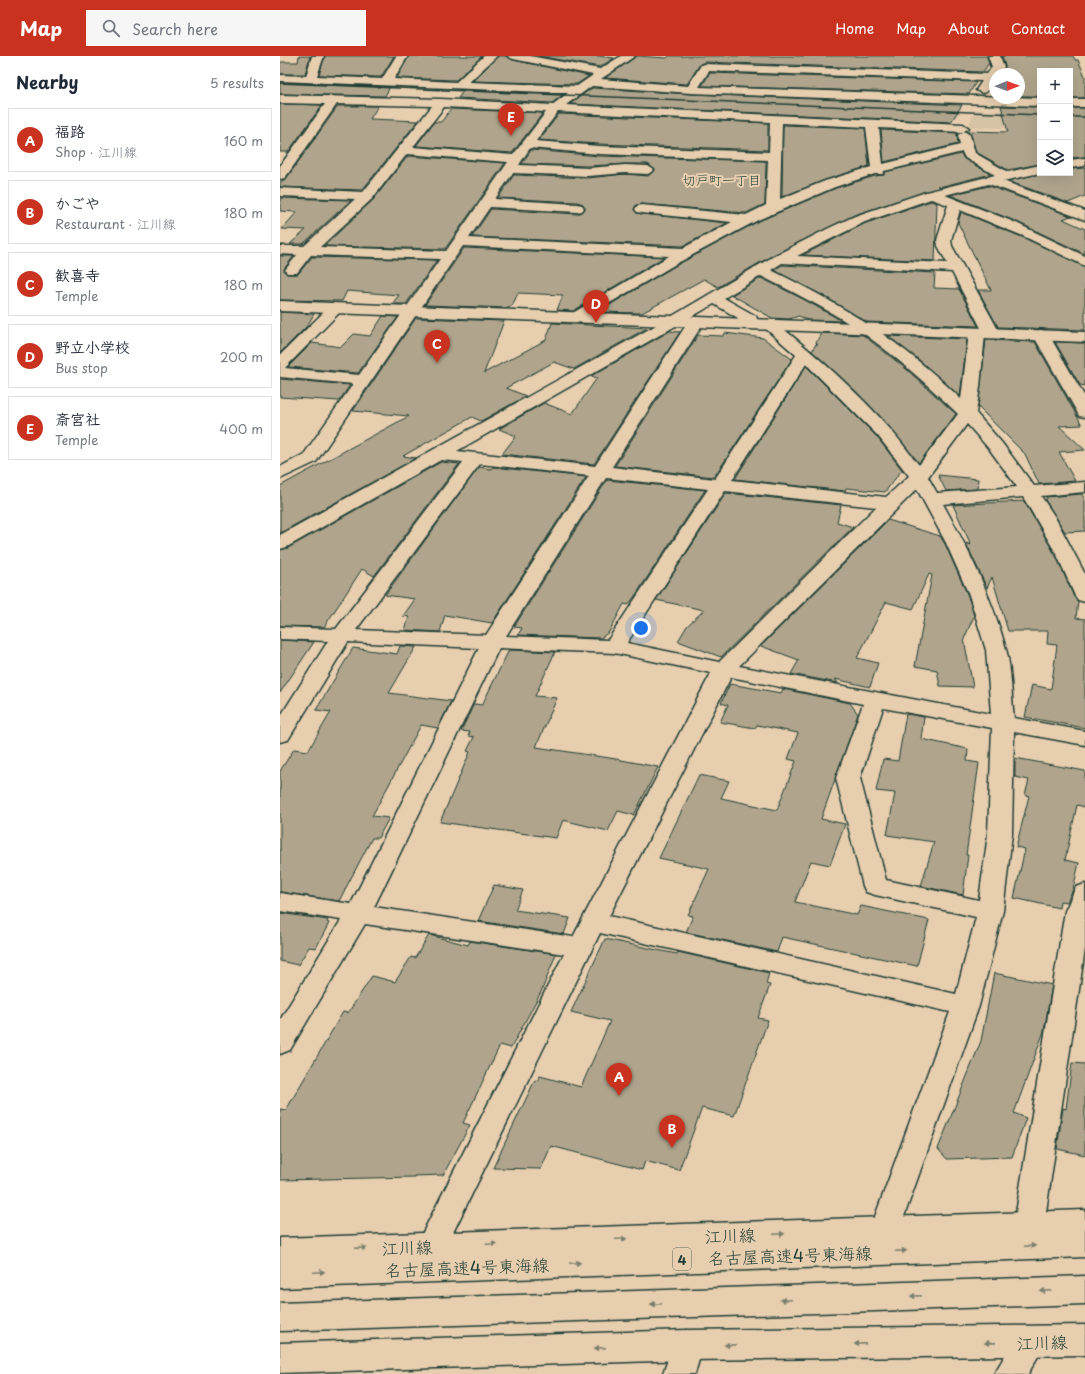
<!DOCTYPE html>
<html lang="en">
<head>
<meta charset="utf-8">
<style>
	body { margin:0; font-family:"Playpen Sans","Klee One",sans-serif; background:#f6f6f7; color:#1f2937 }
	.controls { position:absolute; right:12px; top:12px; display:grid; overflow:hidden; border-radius:0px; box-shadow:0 4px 16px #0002 }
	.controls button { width:36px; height:36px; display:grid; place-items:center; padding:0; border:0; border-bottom:1px solid #e0e1e3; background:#fff; color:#1f2937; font:20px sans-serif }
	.compass { position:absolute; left:709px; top:12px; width:36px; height:36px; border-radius:50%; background:#fff; box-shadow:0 4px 16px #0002; rotate:89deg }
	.you { position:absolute; left:361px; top:572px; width:14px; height:14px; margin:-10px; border:3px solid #fff; border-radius:50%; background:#1a73e8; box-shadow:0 0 0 6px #1a73e833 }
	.badge { display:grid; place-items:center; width:26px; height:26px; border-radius:50%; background:#c8321e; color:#fff; font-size:13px; font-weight:700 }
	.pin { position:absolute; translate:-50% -33px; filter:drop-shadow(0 1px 2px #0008) }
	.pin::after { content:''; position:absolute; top:21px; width:14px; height:12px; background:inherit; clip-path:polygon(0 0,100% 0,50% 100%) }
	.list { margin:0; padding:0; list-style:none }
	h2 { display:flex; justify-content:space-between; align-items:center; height:52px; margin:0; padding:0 16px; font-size:17px }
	h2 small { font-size:13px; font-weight:400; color:#747a83 }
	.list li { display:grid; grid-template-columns:26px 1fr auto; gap:12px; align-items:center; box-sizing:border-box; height:64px; margin:0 8px 8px; padding:0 8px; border:1px solid #e0e1e3; border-radius:0px }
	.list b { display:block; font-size:15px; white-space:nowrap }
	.list p { margin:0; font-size:13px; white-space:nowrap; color:#747a83 }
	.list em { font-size:13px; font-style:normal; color:#747a83 }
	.icon { flex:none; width:22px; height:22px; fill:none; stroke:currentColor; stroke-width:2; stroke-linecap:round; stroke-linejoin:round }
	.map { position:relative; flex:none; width:805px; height:1318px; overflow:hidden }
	header { display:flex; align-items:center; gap:24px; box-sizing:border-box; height:56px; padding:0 20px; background:#c8321e; color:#fff }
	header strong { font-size:19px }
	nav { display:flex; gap:22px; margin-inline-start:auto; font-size:14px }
	.search { width:280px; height:36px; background:#f6f6f7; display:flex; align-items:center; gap:10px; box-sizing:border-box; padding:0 14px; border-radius:0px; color:#747a83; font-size:15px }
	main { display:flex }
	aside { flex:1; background:#fff }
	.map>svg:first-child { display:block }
	.built { fill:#d6c2a4 }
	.building { fill:#b0a58c; stroke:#1f3d34 }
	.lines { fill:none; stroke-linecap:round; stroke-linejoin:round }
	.street-casing { stroke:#1f3d34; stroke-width:3 }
	.secondary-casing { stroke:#1f3d34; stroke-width:3 }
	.primary-casing { stroke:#1f3d34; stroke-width:3 }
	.highway-casing { stroke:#1f3d34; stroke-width:3 }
	.street { fill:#e7ceaf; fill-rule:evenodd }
	.secondary { fill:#e7ceaf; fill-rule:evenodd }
	.primary { fill:#e7ceaf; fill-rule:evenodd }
	.highway { fill:#e7ceaf; fill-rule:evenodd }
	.rail { stroke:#1f3d34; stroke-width:1.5 }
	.oneway { fill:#797e6b }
	.labels { text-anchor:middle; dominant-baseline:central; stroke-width:4; stroke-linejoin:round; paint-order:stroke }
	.far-neighbourhood-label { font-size:13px; fill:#1f3d34; stroke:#e7ceaf }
	.shield { fill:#e7ceaf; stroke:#5b6859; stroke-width:1 }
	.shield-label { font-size:13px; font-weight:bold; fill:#1f3d34 }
	.near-street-label { font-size:17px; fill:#1f3d34; stroke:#e7ceaf }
</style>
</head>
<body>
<header>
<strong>Map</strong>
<div class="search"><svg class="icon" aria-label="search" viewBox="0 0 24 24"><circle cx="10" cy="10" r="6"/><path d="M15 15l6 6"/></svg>Search here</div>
<nav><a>Home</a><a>Map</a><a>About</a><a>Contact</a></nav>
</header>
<main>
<aside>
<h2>Nearby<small>5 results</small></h2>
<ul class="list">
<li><span class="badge">A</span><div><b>福路</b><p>Shop · 江川線</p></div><em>160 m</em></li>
<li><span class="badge">B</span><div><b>かごや</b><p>Restaurant · 江川線</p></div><em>180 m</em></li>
<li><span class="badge">C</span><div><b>歓喜寺</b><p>Temple</p></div><em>180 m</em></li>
<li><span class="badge">D</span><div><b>野立小学校</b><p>Bus stop</p></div><em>200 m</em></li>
<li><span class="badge">E</span><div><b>斎宮社</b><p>Temple</p></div><em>400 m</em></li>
</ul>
</aside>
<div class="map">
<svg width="805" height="1318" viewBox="0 0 805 1318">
	<rect width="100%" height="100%" fill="#e7ceaf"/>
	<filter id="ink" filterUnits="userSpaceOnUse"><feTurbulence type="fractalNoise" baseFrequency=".025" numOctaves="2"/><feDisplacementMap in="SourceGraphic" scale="8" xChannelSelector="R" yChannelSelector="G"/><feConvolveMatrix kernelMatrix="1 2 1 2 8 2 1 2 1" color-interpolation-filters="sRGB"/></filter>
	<g filter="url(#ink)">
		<path class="built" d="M695 54 760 57 727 72 692 71 689 69Z"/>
		<path class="building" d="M19 0H30L25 18H0V6H18Z
			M45 0H114L101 21 39 19Z
			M129 0H202L176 24 117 22Z
			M218 0H226L233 4 309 20 297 28 193 25Z
			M258 0H318L334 2 320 11Z
			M357 0 387 2 389 0H707L710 11 709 7 703 16 425 6 420 8 407 28 325 22Z
			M722 0H793L795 4H798L805 20V42H790V15H760V40H739V18H721L725 10Z
			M430 17 696 26 689 38 422 30Z
			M0 26 110 31 105 40 0 38Z
			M312 32 411 38 682 49 671 66 290 48Z
			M184 34 284 38 272 47 178 42Z
			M0 48 42 49 8 96H0Z
			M58 50H98L90 63 138 65 82 134 0 131V126L6 123Z
			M721 50 760 51V108L728 114 696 96 691 79 687 75 728 76Z
			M790 52H805V101L790 102Z
			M171 53 263 57 232 97 136 90 154 66H161Z
			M279 58 488 67V94L319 88 259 84Z
			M503 69 585 72 589 110 545 124 502 141Z
			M601 74 678 77 677 79 678 88 604 106Z
			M251 94 319 100 486 105 485 148 466 157 362 148 356 149 354 154 357 157 362 158 447 167 403 190 192 181 211 153 297 158 302 156 305 153 303 148 297 146 218 142 234 119 308 122 345 118 368 120 375 114 368 108H345L308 110 242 108Z
			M681 98 684 103 711 118 659 131 658 129V132L574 159 493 199 438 231 424 223 362 257 318 256 395 210 479 165 556 132 595 120 604 119 605 116Z
			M128 100 225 107 165 193 44 190 93 144Z
			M805 112V140L788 147 728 125 762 117H790V113Z
			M709 130 791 160 783 163 805 173V198L735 165 670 139Z
			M0 142 71 144 23 188H10L26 174 2 173 17 156 0 155Z
			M651 145 657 147 655 205 523 199 586 167Z
			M681 156 742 181 805 211V274L718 271 698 234H711L678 167Z
			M184 192 384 201 293 255 277 254 283 239 238 237 232 250H230L229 252 145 249Z
			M0 200H14L4 213 7 218H18L32 201 157 204 126 248H112L119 239 67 235 62 245 0 244Z
			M502 209 655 217 654 232 679 233 698 270 587 266 544 240 494 214Z
			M481 222 525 244 562 265 527 264 519 260 509 263 492 262 452 239Z
			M0 256 34 258 27 270 0 297Z
			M103 260 118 261 78 317 8 311 32 287 61 291 74 278 90 280Z
			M136 262 224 265 204 317 266 284 272 267 367 272 294 313 274 306 226 332 246 340 201 365 192 361 123 400 136 402 0 477V430L129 360 73 355Z
			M390 275 400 276 314 408 222 398 236 380 219 373 264 347 292 358 317 322 311 320Z
			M445 277 483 282 512 303 434 421 335 410 418 279 443 280Z
			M541 277 583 279 625 312 676 358 639 407 598 358 532 295 536 288 538 289 536 287Z
			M608 280 687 283 680 340 638 303Z
			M706 284 755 286 802 369 779 370 805 394 779 396 795 425 759 428 745 398 698 351Z
			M775 286 805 287V330L800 329Z
			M526 310 597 381 623 415H621L605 436 566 432 565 435 455 423Z
			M0 323 70 329 59 345 0 341Z
			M161 406 179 408 94 520 82 513 44 571 0 570V494L8 492Z
			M199 411 211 413 213 411 306 421 212 567 165 559 160 576 125 574 129 561 123 560 135 543 105 539Z
			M658 419 698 423 697 433 666 435Z
			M327 424 425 434 355 540 348 549 344 548 329 576 321 582 238 579 242 572 234 571Z
			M446 437 561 449 557 466 573 471 441 601 398 585 407 570 424 554 376 544Z
			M802 438 805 444V475L785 476 765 444 767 443 766 441Z
			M744 445 776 500 794 541 798 545 796 562 805 563V672L745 661 752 629 771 633 777 589 767 588 768 575H728L712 521 707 532 686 487 691 489 673 449Z
			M608 464 660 480 665 488 688 540 694 560 684 583 693 631 660 630 657 614 635 610 652 519 649 518 633 553 606 546 577 602 598 607 590 631 555 623 558 627 511 618 519 604 481 590Z
			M0 584 34 586 0 637Z
			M120 590 136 591 109 637 171 645 158 672 141 669 92 760 109 762 98 782H92L59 845 0 836V715L14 693 28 695 51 656 36 654 73 592 117 598Z
			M229 594 275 596 255 640 277 642 256 691 336 703 378 711 354 759 338 755 328 775 283 764 276 782 160 766 190 696 187 695 194 681 188 680 190 676 181 675 194 648 202 649Z
			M450 628 501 637 503 633 570 647 578 658 541 763 565 768 550 809 531 805 515 846 577 859 581 850 649 864 637 910 502 881 497 896 406 876 413 860 408 859 429 813 379 802 419 719 449 725 441 742 497 754 516 705 508 703 518 677 477 669 475 672 440 666 448 649 441 647Z
			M626 658 644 661 641 683 688 693 687 705 699 707 686 799H688L683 839 641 830 654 786 607 779 615 737 596 735 603 703 618 705Z
			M735 702 805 715V751L797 749 785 804 799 807 793 833 787 846 780 845 779 852 734 842 745 793 736 791 749 740 745 739 749 724 735 721Z
			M214 829 243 834 235 854 290 862 284 878 198 865Z
			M0 857 48 864 47 866 49 867 36 892 29 891 18 909 0 905Z
			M149 879 188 889 190 885 276 898 262 934 231 992 220 989 183 1067 190 1069 163 1119 134 1120V1121L0 1124V1053L6 1054 63 956 68 957 92 920 115 926 131 901 135 902Z
			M325 883 387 896 397 898 398 896 489 917 486 928 490 929 478 962 488 964 454 1060 422 1052 399 1114 365 1105 362 1114 271 1090 261 1113 213 1112 255 1024 258 1025 260 1020 301 1031 330 965 291 956Z
			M714 917 772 929 764 975 734 1057 746 1062 732 1101 667 1103 658 1093 701 985Z
			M792 1007 805 1008V1099L777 1093 783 1052 786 1053Z"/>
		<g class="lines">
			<g class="street-casing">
				<path id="street" d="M32 0H44L37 20 102 23 116 0H128L114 23 176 26 204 0H217L189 26 297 30 313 19 233 3 227 0H250L320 13 341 0H355L321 23 408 30 421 9 425 8 707 18 712 11 708 0H720L724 11 719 18H715V24L706 36 702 37 696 34 702 25 429 15 419 31 760 42V50L411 37 312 30 286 49 683 68 689 72 684 75 690 79 695 97 728 116 760 109V117L723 125 805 155V164L709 128 665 139 734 166 805 200V210L743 180 680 154 671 184 672 190 720 277 718 280 712 282 705 278 700 331 696 357 722 387 754 430 805 426V436L761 440 775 461 805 518V546L798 544 795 540 777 499 743 441 663 448C689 494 712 541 726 593 732 614 731 640 734 662L805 675V689L734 676 732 778 723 855 699 950 616 1183 605 1187 594 1183 590 1174 670 956 320 877 162 1199 151 1203 140 1199 136 1190 284 898 85 868 10 994 0 998V964L61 864 0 855V837L71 848 199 592 68 586 8 684 0 686V661L48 585 0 583V571L56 573 183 406 161 404 7 491 0 493V479L389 262 494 200 549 172 575 160 646 136 715 119 685 102 682 96 613 113 604 115 603 118H595L555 131 478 164 394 209 301 264H291L288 261 291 258 389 200 183 190 36 406 0 423V411L24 398 73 328 0 321V299L51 249H61L64 252 61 255 5 312 79 319 160 203 31 199 17 217H7L5 214 17 199 0 198V190H24L75 143 0 140V132L83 136 152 50 57 48 5 122 0 123V110L45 48 0 47V39L161 43 272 49 288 37 0 25V19L26 20ZM164 51 266 56 233 99 133 91ZM278 56 490 66 489 96 319 90 256 85ZM502 67 586 71 591 111 545 125 500 143ZM599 72 683 76 678 79 680 89 603 108ZM250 92 319 98 488 104 486 149 466 159 362 149 357 150 355 153 357 156 362 157 452 166 403 192 189 182 210 151 297 156 302 155 304 152 302 149 297 148 215 143 233 117 308 120 345 117 368 118 374 114 368 110 345 109 308 112 239 109ZM127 98 228 106 166 195 40 191 92 143ZM651 143 668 149 657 184 658 190 667 207 517 200 585 166ZM502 207 672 216 702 274H691L689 277 681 343C624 287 563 249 491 214ZM481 220C511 235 541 250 570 268 609 294 644 325 678 358L639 409C629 397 620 384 610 373 577 335 535 298 495 266H485L482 269 485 272 516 299 435 423 332 411 424 266 421 263H411L408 266 315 410 177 395 434 248 463 265 466 271H476L479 268 476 260 444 242ZM526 308 598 380 629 420 606 441 452 424ZM687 368 710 394 737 431 657 437 648 421ZM200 408 309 420 206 579 76 574ZM326 422 428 433 328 584 226 580ZM637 433 666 487 689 539 706 594 711 658 459 610ZM445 435 596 451 439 606 347 587ZM219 592 334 597 431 617 293 881 94 851ZM451 621 583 648 556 722 583 830 586 836 595 839 696 861 676 938 329 860ZM603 652 712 672 708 778 699 844 606 824 580 722Z
					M790 43H805V51H790Z
					M805 102V110L790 112V104Z
					M761 274 767 276 769 279 805 341V361L799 360 797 356 753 279 755 276Z
					M805 828V893L764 1169 760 1178 749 1182 738 1178 734 1169 785 855 796 831Z
					M750 1271 761 1276 766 1286 748 1318H714L739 1276Z"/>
			</g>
			<g class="secondary-casing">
				<path id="secondary" d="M0 245 805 276V286L0 255Z
					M407 1274 418 1279 423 1289 415 1318H383L396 1279Z"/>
			</g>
			<g class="primary-casing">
				<path id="primary" d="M805 1154V1180L0 1208V1182Z
					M805 1269V1299L407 1304 0 1317V1287L407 1274Z"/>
			</g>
			<g class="highway-casing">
				<path id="highway" d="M805 1175V1201L0 1232V1204Z
					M805 1220V1248L0 1275V1247Z"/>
			</g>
			<use href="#street" class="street"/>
			<use href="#secondary" class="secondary"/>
			<use href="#primary" class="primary"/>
			<use href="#highway" class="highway"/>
			<path class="rail" d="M0 27 760 59
				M790 61H805"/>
		</g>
		<defs><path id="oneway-solid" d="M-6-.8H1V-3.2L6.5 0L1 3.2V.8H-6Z"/></defs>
		<g class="oneway">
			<use href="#oneway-solid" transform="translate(499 1178) rotate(-2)"/>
			<use href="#oneway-solid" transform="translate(341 1183) rotate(-2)"/>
			<use href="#oneway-solid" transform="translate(211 1188) rotate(-2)"/>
			<use href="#oneway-solid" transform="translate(750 1190) rotate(-2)"/>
			<use href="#oneway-solid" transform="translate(81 1192) rotate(-2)"/>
			<use href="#oneway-solid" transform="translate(621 1195) rotate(-2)"/>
			<use href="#oneway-solid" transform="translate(295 1207) rotate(-2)"/>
			<use href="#oneway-solid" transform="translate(39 1216) rotate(-2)"/>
			<use href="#oneway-solid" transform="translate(766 1235) rotate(178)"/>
			<use href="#oneway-solid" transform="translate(636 1240) rotate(178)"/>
			<use href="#oneway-solid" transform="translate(506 1244) rotate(178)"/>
			<use href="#oneway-solid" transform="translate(376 1248) rotate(178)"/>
			<use href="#oneway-solid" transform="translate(710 1287) rotate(179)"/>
			<use href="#oneway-solid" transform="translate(580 1288) rotate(179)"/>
			<use href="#oneway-solid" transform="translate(450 1289) rotate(179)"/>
			<use href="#oneway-solid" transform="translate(320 1292) rotate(178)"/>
		</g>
	</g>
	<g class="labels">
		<g class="far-neighbourhood-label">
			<text x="442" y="123">切戸町一丁目</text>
		</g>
		<rect class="shield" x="393" y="1192" width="18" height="22" rx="3"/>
		<g class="shield-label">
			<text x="402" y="1203">4</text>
		</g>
		<g class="near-street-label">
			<text transform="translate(450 1179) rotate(-2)">江川線</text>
			<text transform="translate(127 1191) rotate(-2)">江川線</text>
			<text transform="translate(510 1199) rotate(-2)">名古屋高速4号東海線</text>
			<text transform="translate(187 1211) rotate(-2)">名古屋高速4号東海線</text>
			<text transform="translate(762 1286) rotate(-2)">江川線</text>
		</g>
	</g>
</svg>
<div class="controls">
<button>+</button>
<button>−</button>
<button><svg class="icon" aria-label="layers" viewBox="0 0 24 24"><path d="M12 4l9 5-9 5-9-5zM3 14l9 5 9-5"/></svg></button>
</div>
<svg class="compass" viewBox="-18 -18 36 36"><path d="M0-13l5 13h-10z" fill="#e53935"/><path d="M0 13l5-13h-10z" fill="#747a83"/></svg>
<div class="you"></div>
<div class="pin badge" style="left:339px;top:1040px">A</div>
<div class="pin badge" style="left:392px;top:1092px">B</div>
<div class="pin badge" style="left:157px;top:307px">C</div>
<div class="pin badge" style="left:316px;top:267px">D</div>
<div class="pin badge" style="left:231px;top:80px">E</div>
</div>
</main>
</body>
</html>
